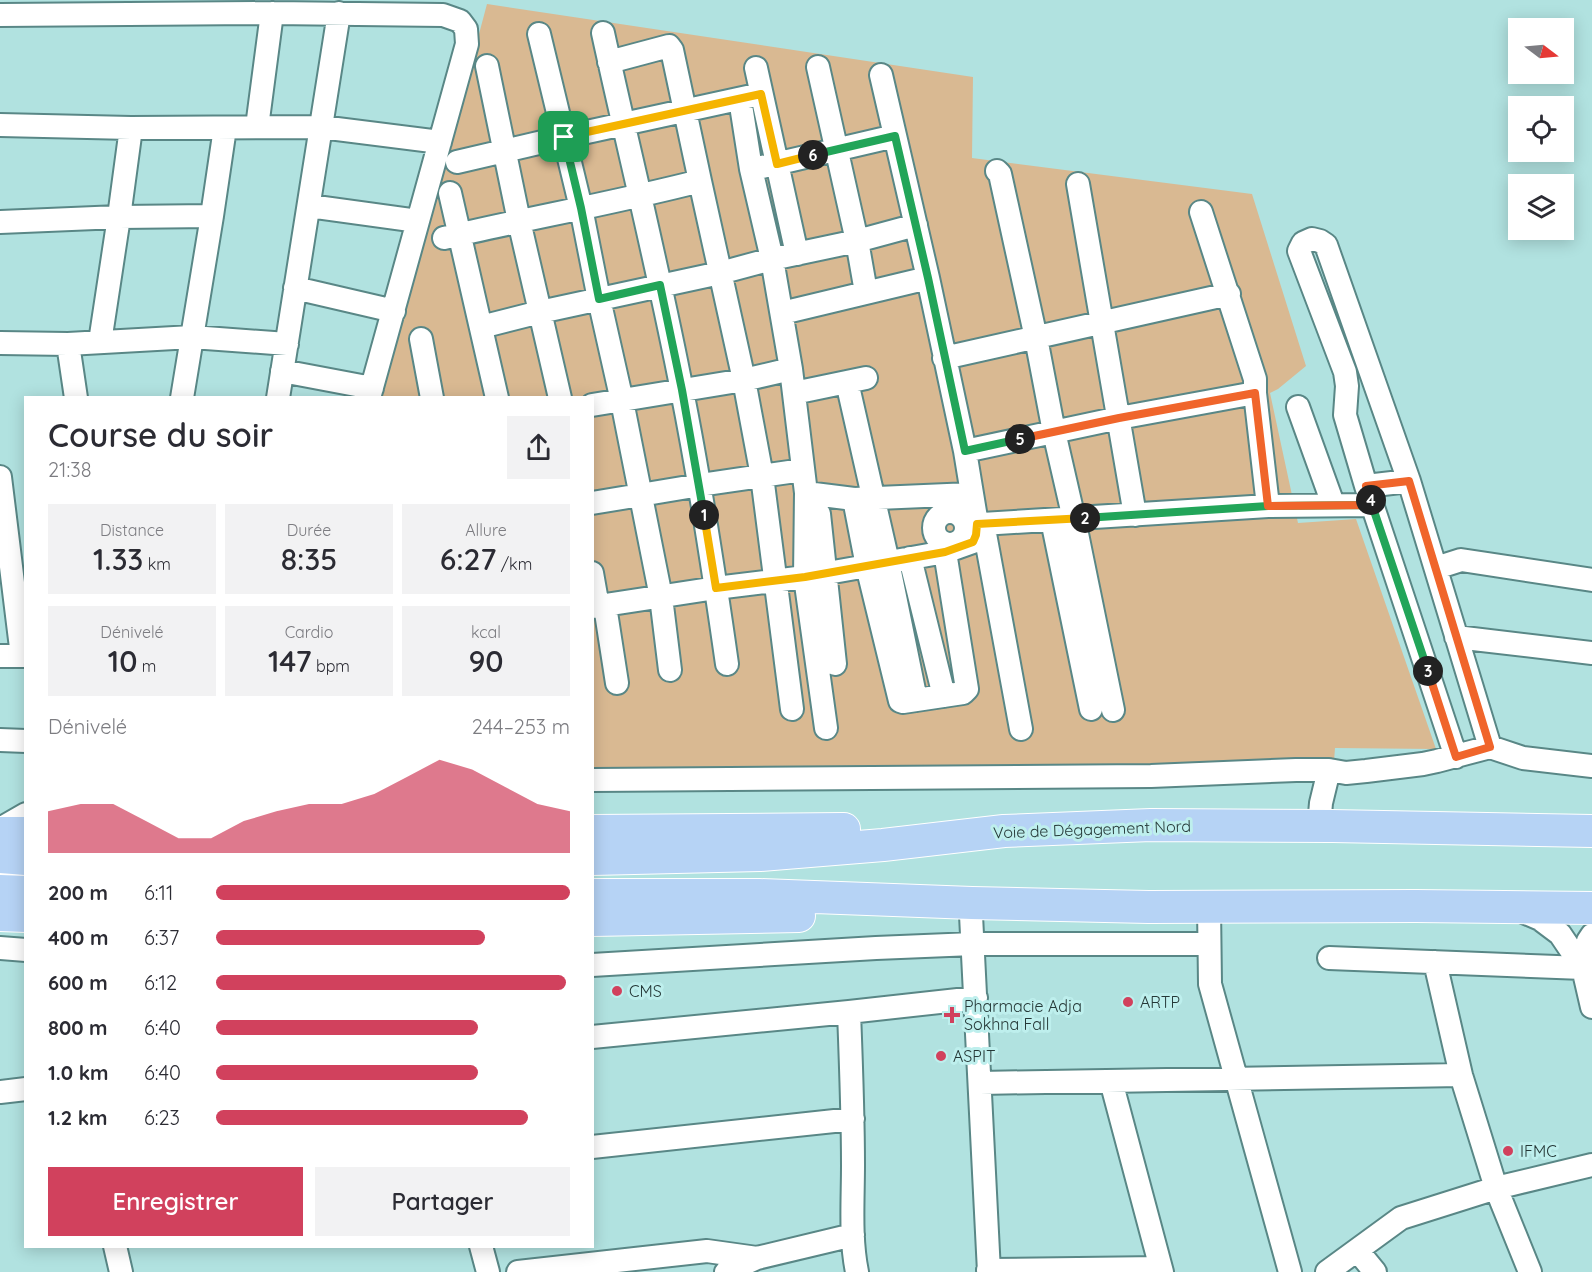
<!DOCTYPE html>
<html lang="fr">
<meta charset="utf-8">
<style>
body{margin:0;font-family:Quicksand,sans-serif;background:#f2f2f3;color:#2b2b33;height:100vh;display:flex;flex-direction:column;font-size:22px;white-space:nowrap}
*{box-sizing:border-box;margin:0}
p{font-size:20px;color:#7c7c81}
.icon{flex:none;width:33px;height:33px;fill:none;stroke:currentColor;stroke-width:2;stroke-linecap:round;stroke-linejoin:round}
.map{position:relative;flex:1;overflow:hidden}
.drawer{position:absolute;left:24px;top:396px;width:570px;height:852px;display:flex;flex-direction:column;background:#fff;border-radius:0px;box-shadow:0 3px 15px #0003}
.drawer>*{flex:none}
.needle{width:39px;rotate:106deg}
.buttons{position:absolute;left:1508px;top:18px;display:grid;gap:12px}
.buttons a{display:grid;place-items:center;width:66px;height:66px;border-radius:0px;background:#fff;box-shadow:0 3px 15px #0003;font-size:30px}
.pin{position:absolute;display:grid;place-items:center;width:51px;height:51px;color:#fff;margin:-26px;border-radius:12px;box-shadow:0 3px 9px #0006}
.km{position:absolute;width:30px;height:30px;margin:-15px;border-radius:50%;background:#222;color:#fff;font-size:16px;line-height:30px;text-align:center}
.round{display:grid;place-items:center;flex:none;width:63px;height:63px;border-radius:0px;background:#f2f2f3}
.summary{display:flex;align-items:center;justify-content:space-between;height:102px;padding:0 24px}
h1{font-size:33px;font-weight:600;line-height:45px}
.stats{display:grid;grid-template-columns:repeat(3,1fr);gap:9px;height:102px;padding:6px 24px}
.stats div{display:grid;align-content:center;border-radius:0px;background:#f2f2f3;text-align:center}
.stats b{font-size:30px;font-weight:600}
.stats small{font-size:16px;font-weight:400}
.stats p{font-size:16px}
.chart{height:168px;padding:12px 24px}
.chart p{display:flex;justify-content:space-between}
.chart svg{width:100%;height:108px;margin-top:6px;fill:#d1415d;opacity:.7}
.button{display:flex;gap:12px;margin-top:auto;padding:12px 24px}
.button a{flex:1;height:69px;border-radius:0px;background:#d1415d;color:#fff;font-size:24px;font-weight:600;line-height:69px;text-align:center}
.button a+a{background:#f2f2f3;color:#2b2b33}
ul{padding:0 24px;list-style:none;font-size:20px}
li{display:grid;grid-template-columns:96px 72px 1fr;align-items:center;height:45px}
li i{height:15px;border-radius:8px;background:#d1415d}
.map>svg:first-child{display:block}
</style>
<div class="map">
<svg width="1592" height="1272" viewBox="0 0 1592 1272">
<rect width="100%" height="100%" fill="#b1e2e0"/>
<path fill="#d9b992" d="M487 4 973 77 972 158 1252 194 1306 366 1278 389 1270 393 1298 523 1356 519 1436 749 1335 748 1334 761 1153 772 593 770 592 398H382Z"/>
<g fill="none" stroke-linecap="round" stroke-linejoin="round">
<g stroke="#598786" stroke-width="26">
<path id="minor" d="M0 15 272 13 443 15 460 21 466 29 467 44 369 398
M603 33C629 152 659 271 682 391 700 481 714 573 727 664
M539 34 581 208 599 299 622 401 661 597 670 670
M609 62 669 46 672 50 700 181 744 380 762 476 792 709
M487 66 519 221 560 398
M818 67 857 241 866 292
M756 68 797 254
M881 75 928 278 965 451 977 524 976 535 973 542 945 552
M740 99 751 169 772 259 791 369 806 493 805 577 826 728
M0 125 131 128 321 127 440 142
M257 127 272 13
M457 162 564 137 761 94
M762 167 895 136
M997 171 1000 174 1036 338 1054 432 1074 519 1113 710
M1078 184 1135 515
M450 193 497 398
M309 206 418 221
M1201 212 1255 379V393L1268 506
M0 222 119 217 212 216
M444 238C529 218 615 203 700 181
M295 288 394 311
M782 313 928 278
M481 327 540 312 720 273 772 259 857 241 916 225
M421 339 432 398
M100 342 119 217 131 128
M0 343 68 344 192 337 287 344
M68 344 76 398
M944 358 1229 294
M282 371 372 388
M847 382 888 562 916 700
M794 393 866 378
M182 398 212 216 225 128
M278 398 339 13
M592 405 744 380 791 369
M1298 407 1333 504
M965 451 1119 418 1255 393
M0 477 22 656
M1366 486 1409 481
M806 493 854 499 971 494
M592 503 700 485 803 470
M934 528a16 16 0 1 1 32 0a16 16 0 1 1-32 0Z
M819 514 835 664
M1052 520 1091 709
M983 523 1021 729
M966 525 1268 506 1372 505
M945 552 967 689 963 693 903 702 900 701 867 566Z
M910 558 944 696
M1436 568 1461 560 1592 580
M592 573 598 607
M605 606 617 683
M592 607 716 588 805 577 867 566 854 499
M1456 637 1592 653
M0 656H26
M0 740 26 741
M1456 757 1366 486 1345 415 1347 386 1345 372 1299 251 1303 243 1312 239 1320 241 1326 245 1409 481 1490 747
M1329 770 1346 773 1366 771 1423 764 1437 761 1490 747 1523 758 1592 766
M592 780 1151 776 1296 770H1329L1321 803 1319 826
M0 829 26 814
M1209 907 1210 984 1290 1272
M1519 910 1540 919 1560 934 1583 968 1592 1007
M971 915 989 1272
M0 948 26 950
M1329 958 1583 968 1592 972
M1435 962 1461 1075 1496 1188 1530 1272
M592 965 876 948 973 944H1209
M1583 968 1588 941 1592 935
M849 1012C851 1063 853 1114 853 1165 853 1201 850 1238 857 1272
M592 1037 849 1012 976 998
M1111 1081 1162 1272
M980 1083 1461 1075
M0 1092 26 1089
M592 1147 853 1119
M115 1246 121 1272
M481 1246 488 1272
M1357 1250 1375 1272
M988 1270 1160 1268
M518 1272 707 1251 757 1258
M726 1272 757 1258 853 1235
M1327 1272 1401 1218 1496 1188 1592 1165"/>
</g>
<g stroke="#fff" stroke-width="34">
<path id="highway" d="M592 831 844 829
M0 833H26
M0 857 26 859
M592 859 760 855 883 845 1004 831 1151 825 1332 826 1592 831
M0 891 26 892
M592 895H759L972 903 1149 907 1416 906 1592 908
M0 915 26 916
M592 920 799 916"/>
</g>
<use href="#minor" stroke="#fff" stroke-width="22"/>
<use href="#highway" stroke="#b6d3f5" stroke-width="32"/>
</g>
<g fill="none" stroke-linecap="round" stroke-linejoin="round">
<g stroke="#fff" stroke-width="12">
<path id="split-1" d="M564 137 581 208 599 299 660 285 682 390 704 515"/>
</g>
<g stroke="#fff" stroke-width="12">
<path id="split-2" d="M704 515 716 588 805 577 945 552 973 542 976 535 977 524 1085 518"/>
</g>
<g stroke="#fff" stroke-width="12">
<path id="split-3" d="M1085 518 1268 506 1372 505 1428 671"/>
</g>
<g stroke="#fff" stroke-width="12">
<path id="split-4" d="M1371 500 1366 486 1409 481 1490 747 1456 757 1428 671"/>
</g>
<g stroke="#fff" stroke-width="12">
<path id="split-5" d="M1020 439 1119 418 1255 393 1268 506 1372 505 1371 500"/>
</g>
<g stroke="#fff" stroke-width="12">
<path id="split-6" d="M813 155 895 136 928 278 965 451 1020 439"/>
</g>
<g stroke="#fff" stroke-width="12">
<path id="split-7" d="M564 137 761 94 777 164 813 155"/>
</g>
<use href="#split-1" stroke="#22a559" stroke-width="8"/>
<use href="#split-2" stroke="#f5b400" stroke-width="8"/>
<use href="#split-3" stroke="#22a559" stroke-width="8"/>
<use href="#split-4" stroke="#f0652b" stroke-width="8"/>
<use href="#split-5" stroke="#f0652b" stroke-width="8"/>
<use href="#split-6" stroke="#22a559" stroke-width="8"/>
<use href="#split-7" stroke="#f5b400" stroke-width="8"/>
</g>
<g fill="#d1415d" stroke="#beefed" stroke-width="2">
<circle cx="617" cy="991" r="6"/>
<circle cx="1128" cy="1002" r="6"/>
<path d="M949 1006h6v6h6v6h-6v6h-6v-6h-6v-6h6z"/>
<circle cx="941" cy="1056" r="6"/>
<circle cx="1508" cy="1151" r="6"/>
</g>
<g text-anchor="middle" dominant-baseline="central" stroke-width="6" stroke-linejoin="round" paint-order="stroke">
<g font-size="16" fill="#253837" stroke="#beefed">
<text transform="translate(1092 829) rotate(-2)">Voie de Dégagement Nord</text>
</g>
<g font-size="16" fill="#253837" stroke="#beefed" text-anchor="start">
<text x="629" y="991">CMS</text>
<text x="1140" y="1002">ARTP</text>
<text x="964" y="1006">Pharmacie Adja<tspan x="964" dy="18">Sokhna Fall</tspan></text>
<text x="953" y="1056">ASPIT</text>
<text x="1520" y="1151">IFMC</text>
</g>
</g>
</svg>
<div class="buttons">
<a><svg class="needle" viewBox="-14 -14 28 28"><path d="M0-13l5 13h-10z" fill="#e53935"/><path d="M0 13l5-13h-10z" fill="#7c7c81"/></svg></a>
<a><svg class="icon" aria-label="locate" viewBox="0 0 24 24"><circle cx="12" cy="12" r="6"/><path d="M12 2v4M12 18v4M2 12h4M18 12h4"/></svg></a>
<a><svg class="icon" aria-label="layers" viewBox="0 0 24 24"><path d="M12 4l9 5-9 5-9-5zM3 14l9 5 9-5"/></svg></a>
</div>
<div class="pin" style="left:564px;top:137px;background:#1e9e55"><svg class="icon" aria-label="arrive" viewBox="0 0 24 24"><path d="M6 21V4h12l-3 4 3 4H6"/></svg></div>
<b class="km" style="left:704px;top:515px">1</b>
<b class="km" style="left:1085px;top:518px">2</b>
<b class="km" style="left:1428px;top:671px">3</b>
<b class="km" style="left:1371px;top:500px">4</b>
<b class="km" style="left:1020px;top:439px">5</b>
<b class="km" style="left:813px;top:155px">6</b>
<section class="drawer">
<div class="summary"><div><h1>Course du soir</h1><p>21:38</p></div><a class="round"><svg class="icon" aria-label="share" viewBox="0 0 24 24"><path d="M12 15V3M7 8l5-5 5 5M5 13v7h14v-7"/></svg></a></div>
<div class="stats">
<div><p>Distance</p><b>1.33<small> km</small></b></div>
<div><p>Durée</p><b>8:35</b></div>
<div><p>Allure</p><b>6:27<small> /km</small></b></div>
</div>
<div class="stats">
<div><p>Dénivelé</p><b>10<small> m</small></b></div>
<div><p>Cardio</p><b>147<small> bpm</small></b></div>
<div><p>kcal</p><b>90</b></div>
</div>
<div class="chart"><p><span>Dénivelé</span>244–253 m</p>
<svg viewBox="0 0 160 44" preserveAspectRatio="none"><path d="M0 44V27L10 24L20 24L30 31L40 38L50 38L60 31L70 27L80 24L90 24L100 20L110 13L120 6L130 10L140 17L150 24L160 27V44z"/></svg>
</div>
<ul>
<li><b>200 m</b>6:11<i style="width:100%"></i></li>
<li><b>400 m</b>6:37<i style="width:76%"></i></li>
<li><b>600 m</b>6:12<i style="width:99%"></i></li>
<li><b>800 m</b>6:40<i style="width:74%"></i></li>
<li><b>1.0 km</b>6:40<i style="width:74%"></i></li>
<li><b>1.2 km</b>6:23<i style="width:88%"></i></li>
</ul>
<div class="button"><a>Enregistrer</a><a>Partager</a></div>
</section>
</div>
